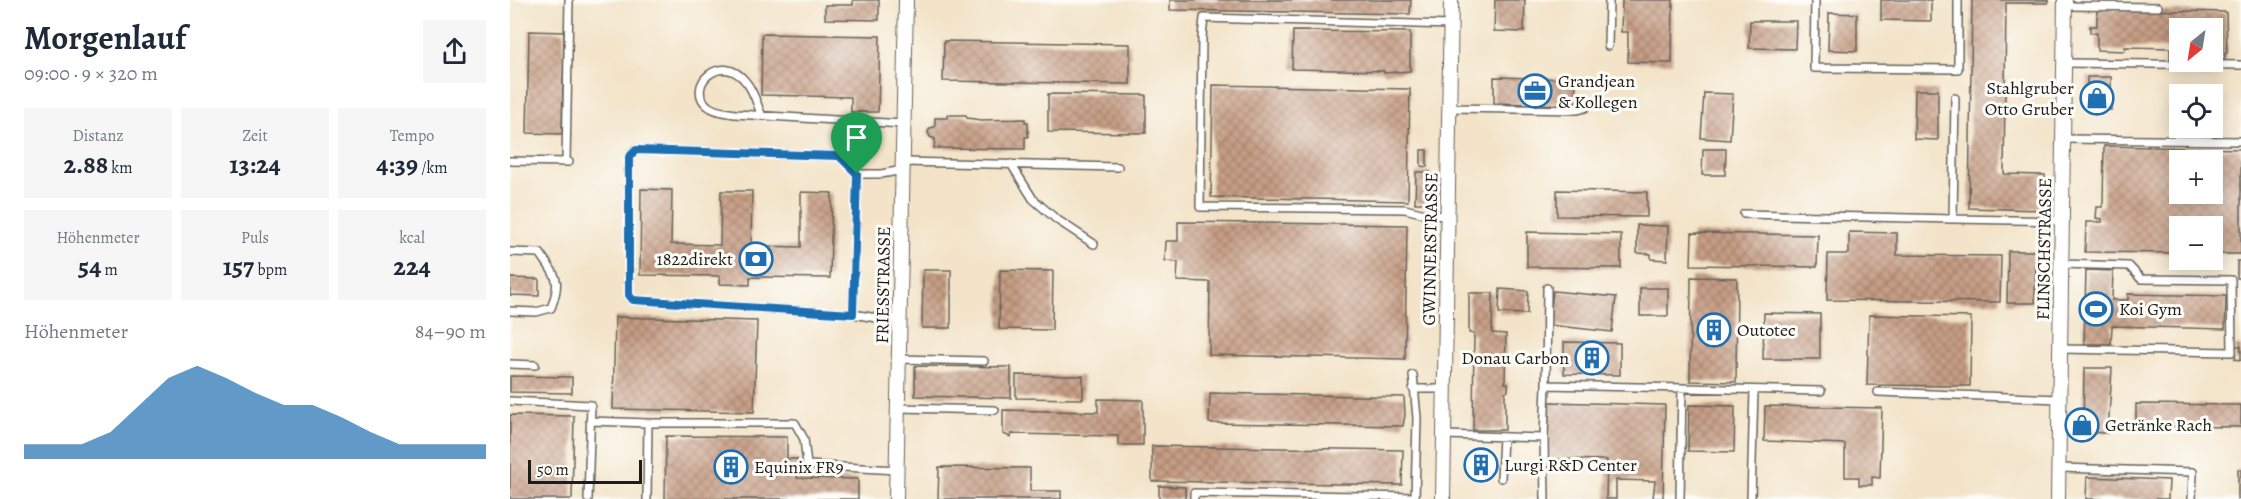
<!DOCTYPE html>
<html lang="de">
<meta charset="utf-8">
<style>
body{margin:0;font-family:Alegreya,serif;background:#f6f6f7;color:#1f2937;height:100vh;display:flex;flex-direction:column;font-size:22px;white-space:nowrap}
*{box-sizing:border-box;margin:0}
p{font-size:20px;color:#747a83}
.icon{flex:none;width:33px;height:33px;fill:none;stroke:currentColor;stroke-width:2;stroke-linecap:round;stroke-linejoin:round}
.map{position:relative;flex:1;overflow:hidden}
.panel{display:flex;flex-direction:column;background:#fff;width:510px}
.panel>*{flex:none}
.needle{width:39px;rotate:210deg}
.buttons{position:absolute;left:1659px;top:18px;display:grid;gap:12px}
.buttons a{display:grid;place-items:center;width:54px;height:54px;border-radius:0px;background:#fff;box-shadow:0 3px 15px #0003;font-size:30px}
.scale{position:absolute;left:18px;bottom:15px;width:114px;box-sizing:border-box;padding-left:6px;border:3px solid #1c1c1c;border-top:0;font-size:16px;line-height:21px;white-space:nowrap;color:#1c1c1c;-webkit-text-stroke:4px #fdfcf7;paint-order:stroke}
.pin{position:absolute;display:grid;place-items:center;width:51px;height:51px;color:#fff;margin:-62px -26px;border-radius:50% 50% 50% 0;rotate:-45deg;box-shadow:0 0 6px #0007}
.pin .icon{rotate:45deg}
.round{display:grid;place-items:center;flex:none;width:63px;height:63px;border-radius:0px;background:#f6f6f7}
.headline{display:flex;align-items:center;justify-content:space-between;height:102px;padding:0 24px}
h1{font-size:33px;font-weight:700;line-height:45px}
.figures{display:grid;grid-template-columns:repeat(3,1fr);gap:9px;height:102px;padding:6px 24px}
.figures div{display:grid;align-content:center;border-radius:0px;background:#f6f6f7;text-align:center}
.figures b{font-size:26px;font-weight:700}
.figures small{font-size:16px;font-weight:400}
.figures p{font-size:16px}
.chart{height:168px;padding:12px 24px}
.chart p{display:flex;justify-content:space-between}
.chart svg{width:100%;height:108px;margin-top:6px;fill:#1f6fb2;opacity:.7}
main{display:flex;flex:1;min-height:0}
.map>svg:first-child{display:block}
</style>
<main>
<section class="panel">
<div class="headline"><div><h1>Morgenlauf</h1><p>09:00 · 9 × 320 m</p></div><a class="round"><svg class="icon" aria-label="share" viewBox="0 0 24 24"><path d="M12 15V3M7 8l5-5 5 5M5 13v7h14v-7"/></svg></a></div>
<div class="figures">
<div><p>Distanz</p><b>2.88<small> km</small></b></div>
<div><p>Zeit</p><b>13:24</b></div>
<div><p>Tempo</p><b>4:39<small> /km</small></b></div>
</div>
<div class="figures">
<div><p>Höhenmeter</p><b>54<small> m</small></b></div>
<div><p>Puls</p><b>157<small> bpm</small></b></div>
<div><p>kcal</p><b>224</b></div>
</div>
<div class="chart"><p><span>Höhenmeter</span>84–90 m</p>
<svg viewBox="0 0 160 44" preserveAspectRatio="none"><path d="M0 44V38L10 38L20 38L30 33L40 22L50 11L60 6L70 11L80 17L90 22L100 22L110 27L120 33L130 38L140 38L150 38L160 38V44z"/></svg>
</div>
</section>
<div class="map">
<svg width="1731" height="499" viewBox="0 0 1731 499">
<defs>
<pattern id="building-cross-hatch" width="8" height="8" patternUnits="userSpaceOnUse" patternTransform="scale(1.5)"><rect width="8" height="8" fill="#c79e85"/><path d="M0 0l8 8M0 8l8-8" fill="none" stroke="#a1806c"/></pattern>
</defs>
<rect width="100%" height="100%" fill="#fdfcf7"/>
<filter id="ink" filterUnits="userSpaceOnUse"><feTurbulence type="fractalNoise" baseFrequency=".0167" numOctaves="2"/><feDisplacementMap in="SourceGraphic" scale="12" xChannelSelector="R" yChannelSelector="G"/><feConvolveMatrix kernelMatrix="1 2 1 2 8 2 1 2 1" color-interpolation-filters="sRGB"/></filter>
<filter id="wash" filterUnits="userSpaceOnUse"><feTurbulence type="fractalNoise" baseFrequency=".008" numOctaves="4" result="noise"/><feDisplacementMap in="SourceGraphic" scale="24" xChannelSelector="R" yChannelSelector="G"/><feGaussianBlur stdDeviation="1.35" result="paint"/><feColorMatrix in="noise" values="0 0 0 0 0 0 0 0 0 0 0 0 0 0 0 0 0 1.4 0 .05"/><feComposite in="paint" operator="in"/></filter>
<g filter="url(#wash)">
<rect width="100%" height="100%" fill="#f3e3c8"/>
<g id="blocks">
<path fill="url(#building-cross-hatch)" fill-rule="evenodd" d="M343 0H369V20L315 19V5H343Z
M660 0H901L900 14 660 10Z
M985 0H1015L1014 32 984 31Z
M1112 0H1163L1162 63 1118 62V32H1111Z
M1371 0H1421V21L1371 20Z
M1462 0H1538V3H1496L1494 174 1535 175V210L1459 208Z
M1587 9 1716 12 1717 53H1715V60H1702V28H1670V59H1660V48L1615 47V51L1587 50V33H1580V26H1587Z
M1319 13 1347 14V51L1318 50Z
M1240 21H1286L1285 49 1239 48Z
M19 31 54 32 52 134 17 133Z
M783 31 900 32V71L874 73V71L782 69Z
M252 34 370 36 368 112H341V97L251 95Z
M434 41 620 44V84L433 81Z
M984 77 1066 79 1065 105 984 103Z
M1577 77H1601V110H1577Z
M703 85 900 89 898 201 701 197Z
M1405 90H1428V140L1404 139Z
M1194 93 1223 94 1220 140 1191 138Z
M538 94 636 95V133L538 132Z
M438 115H456L457 118 471 120 515 119V122H518V137H515V149L424 148 425 139 420 137 418 132 420 128 425 127V118H438Z
M1594 146 1731 149V254H1702V226H1670V253L1575 252 1576 222H1592V219L1586 218 1587 207H1592L1593 204ZM1670 160H1702V194H1670Z
M1193 149H1216L1215 175H1192Z
M911 150H917V167L911 166Z
M906 172H920V203H905Z
M131 189 162 190 161 244 210 245 211 191H242L241 246 291 247V192L322 193 320 278 240 277V285L210 284V276L130 275Z
M1047 190 1137 192V217L1047 216Z
M668 222 897 225 895 359 699 355 700 282 667 281 668 262 655 261 656 241H668Z
M1127 225 1158 226 1157 260 1141 259V254L1127 253Z
M1017 232 1111 234V268L1017 267Z
M1339 232 1387 233V255L1491 256 1490 302 1317 300 1318 254H1339Z
M1182 233 1308 235 1307 267 1181 265Z
M1498 251H1526L1525 303H1497Z
M1727 261H1731V278H1727Z
M413 270H441V328H412Z
M490 270 543 271 542 330 489 329Z
M1576 270 1603 271 1602 300H1618V294L1716 296 1715 329 1602 326 1601 344H1574Z
M1181 277 1227 278 1226 382 1180 381Z
M0 278 29 279V296L0 295Z
M1130 288H1158V316H1130Z
M990 289 1018 291 1017 314 989 313Z
M1043 291 1106 297 1102 332 1039 325Z
M959 293H983L982 333 996 334 995 383H998V391L995 392V430H963L964 334 959 333Z
M1254 313 1310 314V359H1253Z
M1359 315 1461 317 1460 386 1357 385Z
M105 317 247 321 244 412 103 409Z
M1054 342 1110 343V375L1054 374Z
M1726 346H1731V360L1725 359Z
M405 366 501 367V398L405 396Z
M1574 368H1602L1598 433 1573 432Z
M506 375 573 376V399L506 398Z
M0 376 62 377V393L0 392Z
M700 393 894 397 895 415 893 426 699 423Z
M588 399 633 400V445H608V436L501 434V437L493 434V410L588 412Z
M1039 402 1155 405 1153 498H1143L1145 481 1106 480V499H1096L1097 460 1037 459Z
M1626 404 1731 405V427L1626 426Z
M1179 405 1225 406 1224 452 1178 451Z
M1255 406 1372 408 1370 478 1362 477V485H1349V477H1335V444L1254 441Z
M0 415 64 416 62 499H0Z
M156 436 277 437V459H287V478L348 479V499H155Z
M642 446 893 450 892 485 642 481Z
M963 453H979L978 477H963Z
M429 467 520 468V491H551V499H428Z
M1728 469 1731 470V499H1728Z
M1577 477 1659 480 1658 499H1576Z
M649 486 675 487V499H649Z"/>
</g>
</g>
<g filter="url(#ink)">
<use href="#blocks" fill-opacity="0" stroke="#676258" stroke-width="1.5"/>
<g fill="none" stroke-linecap="round" stroke-linejoin="round">
<g stroke="#676258" stroke-width="10">
<path id="lane" d="M1305 0 1304 68 1448 69V0
M1555 6 1648 7
M1098 46 1099 0
M1554 63 1731 65
M1445 98 1443 219 1552 221
M940 108 1068 110 1075 108
M252 116C247 105 244 91 236 82 211 50 174 87 198 106 205 112 216 112 225 114L394 124
M1554 139 1731 141
M0 161 59 162
M56 162 59 0
M393 162 608 167
M501 164 523 199 546 219 584 244
M1234 214 1443 219
M938 216 919 215 895 209 690 207 692 37 694 18 941 25
M0 252 30 253C46 277 52 279 41 308L26 312 0 311
M343 314 123 300 119 295V157L126 150 329 156 347 174
M390 322 343 314 347 174H371L393 170
M1550 349 1722 352 1721 280 1631 279 1619 266 1551 264
M389 359 474 361
M0 364 25 365
M903 375 907 418 905 499
M1036 385 1037 288
M903 389H935
M1368 392 1550 399
M0 401 81 405 78 499
M388 408 485 410
M80 421 138 423 137 499
M138 423H285L294 439 297 465 387 470
M935 435 1034 438 1036 385 1311 391
M1034 438 1035 499
M1549 468 1683 472 1682 499
M991 478 993 437
M684 499V493L905 497
M1170 499 1172 388
M1241 499 1244 390"/>
</g>
<g stroke="#676258" stroke-width="16">
<path id="street" d="M386 499 396 0
M933 499 941 0
M1548 499 1555 0"/>
</g>
<use href="#lane" stroke="#fff" stroke-width="7"/>
<use href="#street" stroke="#fff" stroke-width="14"/>
</g>
</g>
<g fill="none" stroke-linecap="round" stroke-linejoin="round" filter="url(#ink)">
<g stroke="#fff" stroke-width="12">
<path id="route" d="M126 150 329 156 347 174 343 314 123 300 119 295V157Z"/>
</g>
<use href="#route" stroke="#1f6fb2" stroke-width="8"/>
</g>
<defs>
<g id="office-ring" transform="scale(1.725)"><circle r="9.5" fill="#fdfcf7" stroke="#1f6fb2" stroke-width="1.5"/><path d="M-6-3h4V-5.5h4V-3h4V5H-6ZM-1-4.5V-3h2v-1.5ZM-6 0V1H6V0Z" fill="#1f6fb2"/></g>
<g id="shop-ring" transform="scale(1.725)"><circle r="9.5" fill="#fdfcf7" stroke="#1f6fb2" stroke-width="1.5"/><path d="M-5-2.5h2.3a2.7 3.5 0 0 1 5.4 0H5L5.5 6h-11ZM-1.5-2.5h3a1.5 2.3 0 0 0-3 0Z" fill="#1f6fb2"/></g>
<g id="bank-ring" transform="scale(1.725)"><circle r="9.5" fill="#fdfcf7" stroke="#1f6fb2" stroke-width="1.5"/><path d="M-6-4H6V4H-6ZM0-2.3a2.3 2.3 0 1 0 0 4.6a2.3 2.3 0 1 0 0-4.6Z" fill="#1f6fb2"/></g>
<g id="stadium-ring" transform="scale(1.725)"><circle r="9.5" fill="#fdfcf7" stroke="#1f6fb2" stroke-width="1.5"/><path d="M0-5a6.5 5 0 1 0 0 10a6.5 5 0 1 0 0-10ZM-3.5-1.8h7v3.6h-7Z" fill="#1f6fb2"/></g>
<g id="building-ring" transform="scale(1.725)"><circle r="9.5" fill="#fdfcf7" stroke="#1f6fb2" stroke-width="1.5"/><path d="M-4-6H4V6H1V3H-1V6H-4ZM-2.5-4.3h1.7v1.8h-1.7ZM.8-4.3h1.7v1.8H.8ZM-2.5-1h1.7V.8h-1.7ZM.8-1h1.7V.8H.8Z" fill="#1f6fb2"/></g>
</defs>
<g fill-rule="evenodd">
<use href="#office-ring" x="1025" y="91"/>
<use href="#shop-ring" x="1587" y="98"/>
<use href="#bank-ring" x="246" y="259"/>
<use href="#stadium-ring" x="1586" y="309"/>
<use href="#building-ring" x="1204" y="330"/>
<use href="#building-ring" x="1082" y="358"/>
<use href="#shop-ring" x="1572" y="425"/>
<use href="#building-ring" x="971" y="465"/>
<use href="#building-ring" x="221" y="467"/>
</g>
<g text-anchor="middle" dominant-baseline="central" stroke-width="6" stroke-linejoin="round" paint-order="stroke">
<g font-size="18" fill="#1c1c1c" stroke="#fdfcf7" text-anchor="start">
<text x="1048" y="81">Grandjean<tspan x="1048" dy="21">&amp; Kollegen</tspan></text>
<text x="1564" y="88" text-anchor="end">Stahlgruber<tspan x="1564" dy="21">Otto Gruber</tspan></text>
<text x="223" y="259" text-anchor="end">1822direkt</text>
<text x="1609" y="309">Koi Gym</text>
<text x="1227" y="330">Outotec</text>
<text x="1059" y="358" text-anchor="end">Donau Carbon</text>
<text x="1595" y="425">Getränke Rach</text>
<text x="994" y="465">Lurgi R&amp;D Center</text>
<text x="244" y="467">Equinix FR9</text>
</g>
<g font-size="18" fill="#1c1c1c" stroke="#fdfcf7">
<text transform="translate(920 249) rotate(-89)">GWINNERSTRASSE</text>
<text transform="translate(1534 249) rotate(-89)">FLINSCHSTRASSE</text>
<text transform="translate(373 285) rotate(-89)">FRIESSTRASSE</text>
</g>
</g>
</svg>
<div class="buttons">
<a><svg class="needle" viewBox="-14 -14 28 28"><path d="M0-13l5 13h-10z" fill="#e53935"/><path d="M0 13l5-13h-10z" fill="#747a83"/></svg></a>
<a><svg class="icon" aria-label="locate" viewBox="0 0 24 24"><circle cx="12" cy="12" r="6"/><path d="M12 2v4M12 18v4M2 12h4M18 12h4"/></svg></a>
<a>+</a>
<a>−</a>
</div>
<div class="scale">50 m</div>
<div class="pin" style="left:347px;top:174px;background:#1e9e55"><svg class="icon" aria-label="arrive" viewBox="0 0 24 24"><path d="M6 21V4h12l-3 4 3 4H6"/></svg></div>
</div>
</main>
